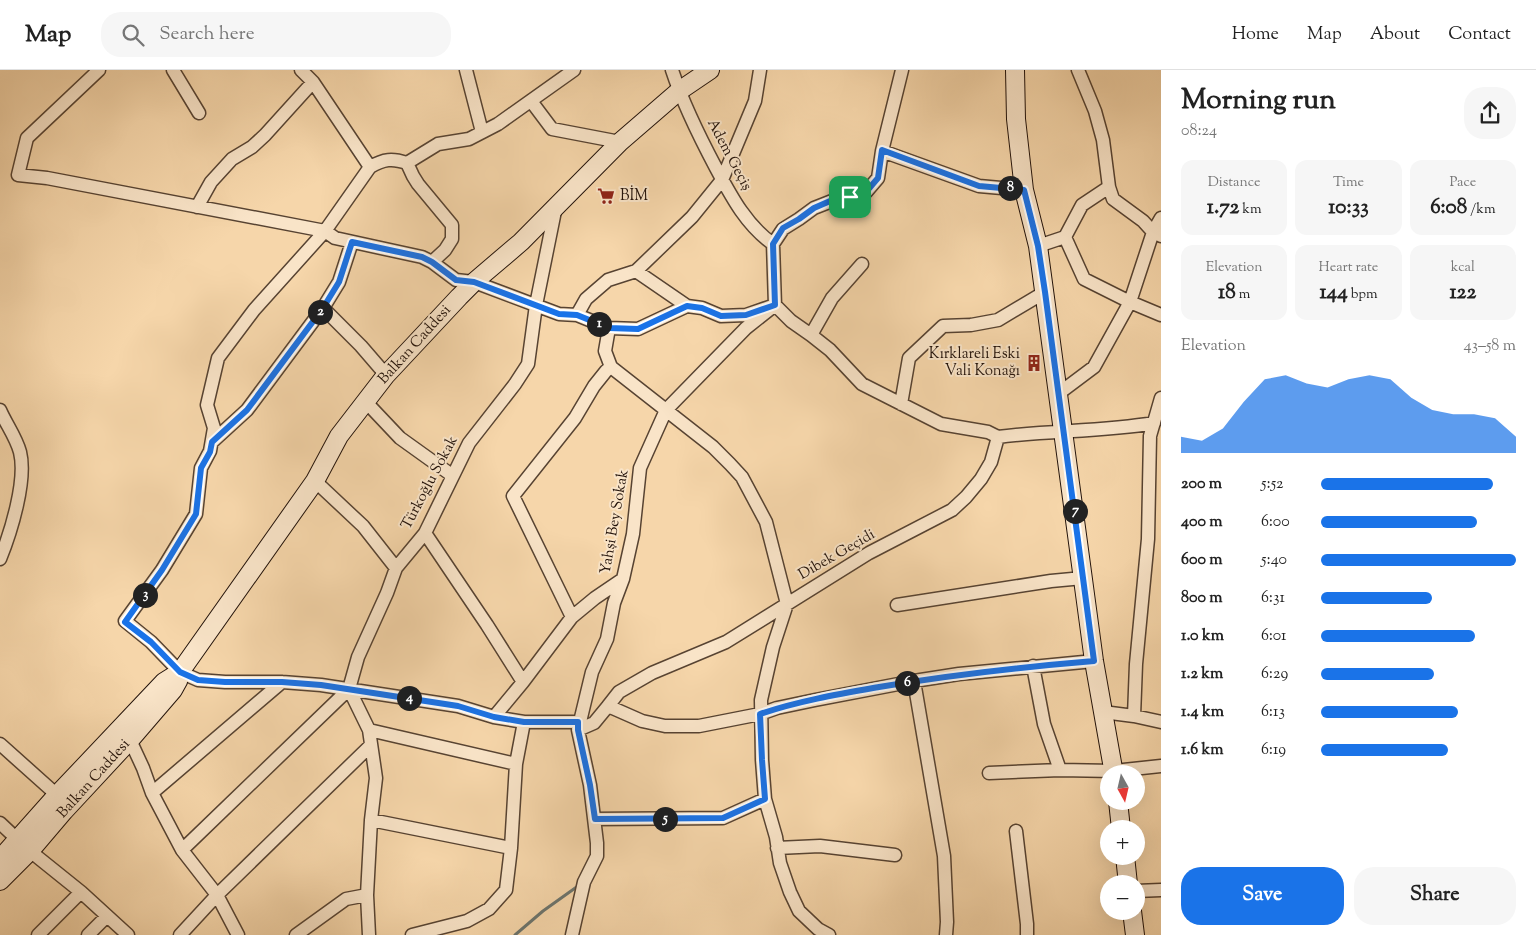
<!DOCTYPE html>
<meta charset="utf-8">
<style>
body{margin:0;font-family:"Sorts Mill Goudy",serif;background:#f6f6f6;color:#222;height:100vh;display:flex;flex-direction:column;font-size:19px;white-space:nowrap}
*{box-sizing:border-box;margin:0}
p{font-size:16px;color:#767676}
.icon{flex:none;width:28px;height:28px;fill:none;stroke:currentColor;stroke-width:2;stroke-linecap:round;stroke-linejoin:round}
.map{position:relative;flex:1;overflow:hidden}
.panel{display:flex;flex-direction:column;background:#fff;width:375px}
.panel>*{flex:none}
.needle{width:32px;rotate:172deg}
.fabs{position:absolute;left:1100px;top:695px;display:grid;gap:10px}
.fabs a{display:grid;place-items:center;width:45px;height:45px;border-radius:50%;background:#fff;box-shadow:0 5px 20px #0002;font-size:25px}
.pin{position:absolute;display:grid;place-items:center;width:42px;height:42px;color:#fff;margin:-21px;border-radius:10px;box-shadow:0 2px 8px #0006}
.km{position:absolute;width:25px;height:25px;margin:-12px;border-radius:50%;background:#222;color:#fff;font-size:14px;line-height:25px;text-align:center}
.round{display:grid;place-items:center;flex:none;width:52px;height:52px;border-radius:20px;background:#f6f6f6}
.overview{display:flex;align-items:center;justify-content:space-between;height:85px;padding:0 20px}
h1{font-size:28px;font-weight:800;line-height:38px}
.figures{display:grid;grid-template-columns:repeat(3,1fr);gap:8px;height:85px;padding:5px 20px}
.figures div{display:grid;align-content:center;border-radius:12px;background:#f6f6f6;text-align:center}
.figures b{font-size:21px;font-weight:800}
.figures small{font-size:14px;font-weight:400}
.figures p{font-size:14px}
.chart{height:140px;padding:10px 20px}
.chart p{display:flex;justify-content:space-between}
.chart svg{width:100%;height:90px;margin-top:5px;fill:#1a73e8;opacity:.7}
.cta{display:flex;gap:10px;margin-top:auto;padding:10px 20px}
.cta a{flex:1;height:58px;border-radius:20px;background:#1a73e8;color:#fff;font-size:20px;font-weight:800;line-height:58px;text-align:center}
.cta a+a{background:#f6f6f6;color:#222}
ul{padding:0 20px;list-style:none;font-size:16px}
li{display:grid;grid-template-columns:80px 60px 1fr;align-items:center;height:38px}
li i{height:12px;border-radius:6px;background:#1a73e8}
header{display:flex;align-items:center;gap:30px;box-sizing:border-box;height:70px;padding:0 25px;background:#fff;border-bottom:1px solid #e0e0e0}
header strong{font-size:24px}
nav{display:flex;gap:28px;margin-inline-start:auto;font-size:18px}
.search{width:350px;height:45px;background:#f6f6f6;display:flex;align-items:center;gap:12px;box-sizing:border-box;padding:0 18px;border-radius:20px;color:#767676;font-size:19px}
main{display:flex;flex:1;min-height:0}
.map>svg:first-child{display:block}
</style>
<header>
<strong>Map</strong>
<div class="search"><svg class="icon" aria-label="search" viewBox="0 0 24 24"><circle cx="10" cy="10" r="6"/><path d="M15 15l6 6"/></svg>Search here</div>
<nav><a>Home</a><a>Map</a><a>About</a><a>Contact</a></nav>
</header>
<main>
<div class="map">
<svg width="1161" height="865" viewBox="0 0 1161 865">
<rect width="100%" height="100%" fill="#f6d6aa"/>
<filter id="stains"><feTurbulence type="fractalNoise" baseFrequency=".004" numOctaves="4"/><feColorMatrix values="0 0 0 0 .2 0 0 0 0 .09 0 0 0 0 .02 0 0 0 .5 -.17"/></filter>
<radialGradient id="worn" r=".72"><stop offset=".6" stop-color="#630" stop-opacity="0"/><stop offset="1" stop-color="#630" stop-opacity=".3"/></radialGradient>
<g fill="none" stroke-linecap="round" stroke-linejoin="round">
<path stroke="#6c756e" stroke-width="3" d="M515 865 543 841 578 816"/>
<g stroke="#574332" stroke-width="15">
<path id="street" d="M99 0 27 68 18 105 47 108 325 161 335 168 422 187 432 192 456 210 474 212 559 244 577 245 609 258 638 259 687 236 702 238 721 246 746 245 775 235 791 251 811 265 830 280 862 314 941 354 988 362 998 367
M173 0 199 43
M301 0 313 12 370 97C384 89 392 88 407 93L413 106 418 114 452 155V169L445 180 432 192
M466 0 482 62
M672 0C683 34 699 66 716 98 731 126 746 155 773 174
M1078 0 1095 41 1103 70 1109 117 1113 129 1143 151 1153 162 1161 166
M531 31 552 59 620 72
M882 81 979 116 1024 120
M407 93 438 74 469 69 498 54 574 0
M370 97 325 161 254 240 218 288 207 335 214 358 210 381 201 398 196 444 162 500 125 551 151 572 180 602 198 610 225 612H282L321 615 458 636 494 647 524 652H578V660L594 653 608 636 642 651 665 656H699L760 644 777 638 815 630 914 611 959 604 1094 591
M197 137 211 112 232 89 252 77 265 65 313 12
M1065 167 1084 209 1130 232 1161 245
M1038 176 1065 167 1082 135 1109 117
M636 201 687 236
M323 238 361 276 386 305
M577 245 586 229 608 210 636 201 692 147 722 110 755 31 760 0
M811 265 832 228 862 194
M611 297 713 377 730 394 742 407 766 452 787 534 773 577 761 630 762 690 765 729 776 767 780 793 790 822 799 841 818 859 829 865
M1058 324 1094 297 1130 232 1153 162 1161 148
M365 331 400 368 453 406
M901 334 909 288 943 256 971 255 998 250 1045 222
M0 340C6 354 16 367 20 382 27 410 11 462 0 489
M212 372 247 340 323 238 339 212 352 172
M315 411 363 456 396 498
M425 463 487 555 523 612
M897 535 1051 511 1083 508
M572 547 513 426 575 348 594 316 606 301 611 297 605 281 609 258
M1033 596 1044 654 1060 700
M914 611 944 786 947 852 946 865
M608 636 619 622 652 603 726 572 869 483 952 440 966 427 981 409 991 392 998 367C1050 360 1102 362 1154 353
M1103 642 1134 646 1161 652
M1134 646 1136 594 1148 469 1150 366 1161 328
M494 647 523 612 572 547 595 528 623 509
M369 660 516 694
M130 670 143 698 152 723 182 780 217 825 238 865
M0 674 57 725
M989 703 1060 700 1114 701 1161 696
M152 723 282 612
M595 749 723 748 765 729
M371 750 511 778
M0 753 18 770
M1016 761 1027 854V865
M777 778 820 776 895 785
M182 780 349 619
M30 781 81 822 128 865
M1136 821 1161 820
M38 865 81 822
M88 865 107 846
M180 865 217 825 371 675
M296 865 346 829 367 825
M369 865 367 825 371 750 376 708 369 660 349 619 358 587 387 523 396 498 425 463 469 373 515 314 528 294 536 235 556 136
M412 865 467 851 489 839 506 820 511 778 516 694 524 652
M572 865 584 812 597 786V773L590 715 578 660 592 602 607 569 614 533 623 509 633 464 640 398 666 340 746 258 775 235 773 174 783 159 799 149 814 138 837 129 866 122 878 108 882 81 902 0"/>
</g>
<g stroke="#22120a" stroke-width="20">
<path id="secondary" d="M1015 0 1016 49 1024 120 1038 176 1094 591 1114 704
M1118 731 1121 759
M1125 786 1128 814
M0 789 57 725 164 612 180 602 315 411 339 366 386 305 459 227 474 212 521 172 620 72 679 21 710 0
M0 811 30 781 64 741 130 670 173 620 178 611 180 602
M1132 841 1135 865"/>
</g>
<use href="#street" stroke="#f9e4c8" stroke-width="12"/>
<use href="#secondary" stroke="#f9e4c8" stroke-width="18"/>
</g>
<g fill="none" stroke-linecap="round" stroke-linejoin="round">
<g stroke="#fff" stroke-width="10">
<path id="route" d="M882 80 979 116 1024 120 1038 176 1045 222 1094 591C1022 597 950 605 879 617 839 624 798 631 760 644L762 690 765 729 723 748 595 749 590 715 578 660V652H524L494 647 458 636 321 615 282 612H225L198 610 180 602 151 572 125 552 162 500 196 444 201 398 210 382 212 372 247 340 323 238 339 212 352 172 422 187 432 192 456 210 474 212 559 244 577 245 609 258 638 259 687 236 702 238 721 246 746 245 775 235 773 174 783 158 799 149 814 138 837 128 866 122 878 108Z"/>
</g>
<use href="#route" stroke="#1a73e8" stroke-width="6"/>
</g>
<defs>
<g id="supermarket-bare" transform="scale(1.35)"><path d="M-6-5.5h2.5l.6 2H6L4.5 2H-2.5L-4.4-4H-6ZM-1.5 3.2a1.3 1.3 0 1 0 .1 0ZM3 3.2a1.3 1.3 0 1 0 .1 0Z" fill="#8f2418" stroke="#f9e4c8" stroke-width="2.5" paint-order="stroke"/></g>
<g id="building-bare" transform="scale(1.35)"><path d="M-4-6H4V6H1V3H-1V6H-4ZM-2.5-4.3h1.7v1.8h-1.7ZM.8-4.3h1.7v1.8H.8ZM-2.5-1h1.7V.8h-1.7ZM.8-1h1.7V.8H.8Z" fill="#8f2418" stroke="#f9e4c8" stroke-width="2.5" paint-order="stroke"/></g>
</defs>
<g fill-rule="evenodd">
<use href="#supermarket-bare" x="606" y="126"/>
<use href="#building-bare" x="1034" y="293"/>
</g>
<g text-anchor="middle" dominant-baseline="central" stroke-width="4" stroke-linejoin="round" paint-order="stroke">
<g font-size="15" fill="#22120a" stroke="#f9e4c8">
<text transform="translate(729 85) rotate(62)">Adem Geçiş</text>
<text transform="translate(415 275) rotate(-48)">Balkan Caddesi</text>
<text transform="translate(430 413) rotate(-62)">Türkoğlu Sokak</text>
<text transform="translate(615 452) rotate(-80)">Yahşi Bey Sokak</text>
<text transform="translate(837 485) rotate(-30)">Dibek Geçidi</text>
<text transform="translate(94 709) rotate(-48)">Balkan Caddesi</text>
</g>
<g font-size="15" fill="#22120a" stroke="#f9e4c8" text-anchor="start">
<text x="620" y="126">BİM</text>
<text x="1020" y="284" text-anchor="end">Kırklareli Eski<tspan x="1020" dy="17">Vali Konağı</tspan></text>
</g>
</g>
<rect width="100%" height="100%" filter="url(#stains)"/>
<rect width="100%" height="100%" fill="url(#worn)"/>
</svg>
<div class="fabs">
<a><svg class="needle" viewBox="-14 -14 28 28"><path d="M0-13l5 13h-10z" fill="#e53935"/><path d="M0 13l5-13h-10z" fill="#767676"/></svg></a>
<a>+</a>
<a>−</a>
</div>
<div class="pin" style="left:850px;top:127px;background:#1e9e55"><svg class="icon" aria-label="arrive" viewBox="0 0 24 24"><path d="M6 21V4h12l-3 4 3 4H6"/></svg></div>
<b class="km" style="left:599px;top:254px">1</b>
<b class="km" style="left:320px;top:242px">2</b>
<b class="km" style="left:145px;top:525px">3</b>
<b class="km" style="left:409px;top:628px">4</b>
<b class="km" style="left:665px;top:749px">5</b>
<b class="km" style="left:907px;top:613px">6</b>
<b class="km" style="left:1075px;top:441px">7</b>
<b class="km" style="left:1010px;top:118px">8</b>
</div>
<section class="panel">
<div class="overview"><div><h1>Morning run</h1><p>08:24</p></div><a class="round"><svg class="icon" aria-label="share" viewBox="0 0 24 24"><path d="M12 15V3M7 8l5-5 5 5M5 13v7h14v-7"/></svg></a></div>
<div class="figures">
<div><p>Distance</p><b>1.72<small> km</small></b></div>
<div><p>Time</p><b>10:33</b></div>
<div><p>Pace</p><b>6:08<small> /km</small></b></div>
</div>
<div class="figures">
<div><p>Elevation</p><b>18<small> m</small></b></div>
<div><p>Heart rate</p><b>144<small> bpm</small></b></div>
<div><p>kcal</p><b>122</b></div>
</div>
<div class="chart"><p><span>Elevation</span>43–58 m</p>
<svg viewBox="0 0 160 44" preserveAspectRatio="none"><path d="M0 44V36L10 38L20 32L30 19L40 8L50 6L60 10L70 12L80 8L90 6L100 8L110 17L120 23L130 25L140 25L150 27L160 36V44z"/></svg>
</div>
<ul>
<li><b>200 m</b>5:52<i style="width:88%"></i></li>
<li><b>400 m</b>6:00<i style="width:80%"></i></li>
<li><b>600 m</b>5:40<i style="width:100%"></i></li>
<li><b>800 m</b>6:31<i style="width:57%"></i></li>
<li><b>1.0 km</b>6:01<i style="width:79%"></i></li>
<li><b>1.2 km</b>6:29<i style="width:58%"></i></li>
<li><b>1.4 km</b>6:13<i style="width:70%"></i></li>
<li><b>1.6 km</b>6:19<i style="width:65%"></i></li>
</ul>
<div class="cta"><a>Save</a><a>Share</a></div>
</section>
</main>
